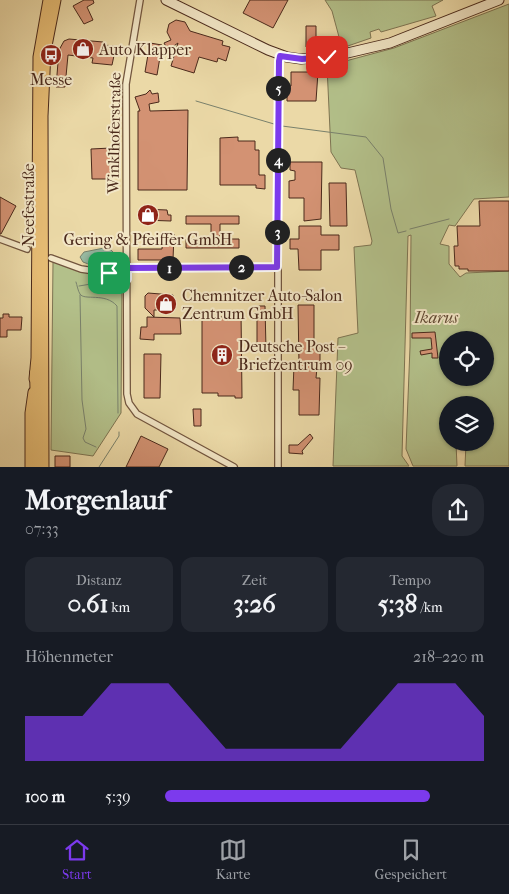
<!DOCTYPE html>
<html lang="de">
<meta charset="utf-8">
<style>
body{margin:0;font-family:"IM FELL French Canon",serif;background:#242831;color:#f1f3f6;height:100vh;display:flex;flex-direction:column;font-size:19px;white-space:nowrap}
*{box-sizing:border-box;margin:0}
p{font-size:16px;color:#9ea1a6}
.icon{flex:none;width:28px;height:28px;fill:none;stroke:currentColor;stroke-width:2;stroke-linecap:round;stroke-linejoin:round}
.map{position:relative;height:467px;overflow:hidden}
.panel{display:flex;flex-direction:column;background:#171b24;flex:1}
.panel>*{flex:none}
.fabs{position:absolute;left:439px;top:331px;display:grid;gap:10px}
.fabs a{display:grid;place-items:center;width:55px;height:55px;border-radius:50%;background:#171b24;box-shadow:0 1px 4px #0004;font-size:25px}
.pin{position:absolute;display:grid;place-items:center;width:42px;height:42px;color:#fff;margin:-21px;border-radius:10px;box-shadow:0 2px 8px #0006}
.km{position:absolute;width:25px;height:25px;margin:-12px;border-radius:50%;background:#222;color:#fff;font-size:14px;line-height:25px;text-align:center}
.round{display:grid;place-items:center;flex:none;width:52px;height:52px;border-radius:20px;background:#242831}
.summary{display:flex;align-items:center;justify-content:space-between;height:85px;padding:0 25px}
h1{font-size:28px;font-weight:800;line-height:38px}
.stats{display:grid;grid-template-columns:repeat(3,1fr);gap:8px;height:85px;padding:5px 25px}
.stats div{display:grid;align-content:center;border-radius:12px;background:#242831;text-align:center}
.stats b{font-size:25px;font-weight:800}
.stats small{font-size:14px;font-weight:400}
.stats p{font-size:14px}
.chart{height:140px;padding:10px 25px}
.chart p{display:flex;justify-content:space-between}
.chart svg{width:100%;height:90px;margin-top:5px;fill:#7c3aed;opacity:.7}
ul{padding:0 25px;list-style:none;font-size:16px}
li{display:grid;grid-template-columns:80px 60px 1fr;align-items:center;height:38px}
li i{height:12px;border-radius:6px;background:#7c3aed}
.tabs{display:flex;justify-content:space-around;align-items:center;height:70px;border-top:1px solid #363941;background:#171b24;font-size:14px;color:#9ea1a6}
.tabs a{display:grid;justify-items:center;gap:2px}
.tabs .on{color:#7c3aed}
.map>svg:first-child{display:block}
</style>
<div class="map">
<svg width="509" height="467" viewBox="0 0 509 467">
<rect width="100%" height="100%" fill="#ebd9a7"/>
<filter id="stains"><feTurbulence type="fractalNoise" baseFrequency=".004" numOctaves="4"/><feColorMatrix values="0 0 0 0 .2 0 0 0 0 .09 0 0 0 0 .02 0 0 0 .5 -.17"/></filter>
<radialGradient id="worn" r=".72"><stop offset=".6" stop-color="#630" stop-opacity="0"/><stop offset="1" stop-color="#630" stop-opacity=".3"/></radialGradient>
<path fill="#b3c08a" stroke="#7e7452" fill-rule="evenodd" d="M325 0H443L432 6 436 16 381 32 379 29 370 32 371 38 342 48 332 11Z
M509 4V197L474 199 455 226 449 225 440 244 449 246V264L460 277 466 273 509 271V466H465L466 443 485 442V405H448V442L456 443 457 466H413L406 449 410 347 411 235 408 236 402 456 409 466H333L338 338 358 333 354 247 371 245 372 241 355 170 341 168 331 152 327 66 394 48ZM448 340H485V378H448Z
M53 262 122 281 121 413 93 456 51 450Z"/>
<path fill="#99bba2" stroke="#79816c" d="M104 248C114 249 115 254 116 263 103 267 95 267 83 262L80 257 84 252Z"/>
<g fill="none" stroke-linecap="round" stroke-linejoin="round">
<path stroke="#79816c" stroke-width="1" d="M196 101 274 124
M282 126 366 137 383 158 391 209 398 233 406 231
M410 229 449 219
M76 282C77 285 78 291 80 294 84 301 105 292 117 306L118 413
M79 286 91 284
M80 295 82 400 86 429 83 438 85 442 96 447
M99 467 119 436V432"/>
</g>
<path fill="#d39273" stroke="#4a291b" d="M84 0H93L94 3 87 7 93 20 84 24 73 6Z
M250 0H288L273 28 243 13Z
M176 20 185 22 190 31 223 41 222 45 230 47 226 61 218 58 217 62 199 57 194 73 171 66 178 43 168 50 164 43 171 40 167 32 169 24Z
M306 26H316V47H306Z
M69 39 103 42V45L116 46 112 65 92 63 93 58 68 55 65 87H56L59 50 64 41Z
M150 43 162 45 157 75 145 72Z
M291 72H318L316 101H287V86H291Z
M150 90 152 94 158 93 159 102 149 104 150 111 188 110 187 190H138V111H140L135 97 146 94Z
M238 137V141H255V150H259V175H265V189L256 188V185H220V138Z
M111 148V179H92L91 149Z
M290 162H322L321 219 304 221V198H289V181L295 180V171L290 170Z
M329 183H346L347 226H330Z
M0 197 16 206 1 234H0Z
M479 201H509V271H468V269H459V266H455L454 246H458L457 226H480Z
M142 209 167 210 168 215H171V221L142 220 140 212Z
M186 216H239V224H220V239H239V248H186V239H211V224H186Z
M299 226H321V235H339V250H321V270H299L298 249H290V239H299Z
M163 234H174L173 260H138V249H162Z
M148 293 173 295V310H154V317L145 308V296Z
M298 305H314V346H320V368H317L316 378H320L319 415H299V390H293L294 365H299Z
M257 306H265L266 349 257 347Z
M235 311H241L242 398H235V396H218V393H202V317H235Z
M3 314H9V317H22L21 330H7V337H0V318H3Z
M147 317 180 318 181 334H154V340L140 339 141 327H147Z
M435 332 438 358H432V353L421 355 420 351 432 349 431 338H412V333Z
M144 354H161L160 398H144Z
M193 409H201V426H194Z
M310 434 313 438 302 451 303 454 289 453V445H298Z
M141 436 168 449 159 467H126Z
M55 456H70V467H55Z"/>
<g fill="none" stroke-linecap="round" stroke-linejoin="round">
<g stroke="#72553e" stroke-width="8">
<path id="minor" d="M140 0 126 84 127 394 129 403 137 414 234 467
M0 239 27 249
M51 258 81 269 109 273 127 279
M127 268 277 267
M278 467V69L280 56"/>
</g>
<g stroke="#4a291b" stroke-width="11">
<path id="secondary" d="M166 0 268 50 287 57 301 59 339 55 390 43 499 0"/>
</g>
<g stroke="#4a291b" stroke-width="11">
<path id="primary" d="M34 379 36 358 38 57 48 0
M30 467V413L33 392
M44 467 43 116 46 51 56 0"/>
</g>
<g stroke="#4a291b" stroke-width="12">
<path id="trunk" d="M35 373 38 467
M41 386 43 368"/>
</g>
<use href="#minor" stroke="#f2e6c6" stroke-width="5.5"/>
<use href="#secondary" stroke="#f2e6c6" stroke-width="9"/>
<use href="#primary" stroke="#e6bc74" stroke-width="9"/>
<use href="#trunk" stroke="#e6bc74" stroke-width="10"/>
</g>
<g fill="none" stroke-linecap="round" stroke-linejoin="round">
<g stroke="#fff" stroke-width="10">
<path id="route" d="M109 273 127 279V268L277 267 279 61 280 56 302 59 327 57"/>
</g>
<use href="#route" stroke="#7c3aed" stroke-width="6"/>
</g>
<defs>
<g id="shop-disc" transform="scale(1.125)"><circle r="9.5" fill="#8f2418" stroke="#f2e6c6"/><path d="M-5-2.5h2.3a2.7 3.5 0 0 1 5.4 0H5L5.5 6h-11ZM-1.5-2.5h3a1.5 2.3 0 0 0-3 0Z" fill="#fff"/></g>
<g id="bus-disc" transform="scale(1.125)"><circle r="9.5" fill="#8f2418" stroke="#f2e6c6"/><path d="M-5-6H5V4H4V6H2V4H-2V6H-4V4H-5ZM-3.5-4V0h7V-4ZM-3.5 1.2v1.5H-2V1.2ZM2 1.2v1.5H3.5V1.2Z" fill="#fff"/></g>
<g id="building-disc" transform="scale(1.125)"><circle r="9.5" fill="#8f2418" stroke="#f2e6c6"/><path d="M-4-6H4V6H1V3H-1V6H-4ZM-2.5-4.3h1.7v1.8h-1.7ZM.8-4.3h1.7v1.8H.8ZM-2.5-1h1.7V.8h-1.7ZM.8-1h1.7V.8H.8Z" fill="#fff"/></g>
</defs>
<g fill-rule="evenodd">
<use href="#shop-disc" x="83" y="49"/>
<use href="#bus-disc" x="51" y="55"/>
<use href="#shop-disc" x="148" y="215"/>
<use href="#shop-disc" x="166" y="304"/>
<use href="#building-disc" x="222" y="355"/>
</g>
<g text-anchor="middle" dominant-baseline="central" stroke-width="4" stroke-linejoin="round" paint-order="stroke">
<g font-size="16" fill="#4a291b" stroke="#f2e6c6" text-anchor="start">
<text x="99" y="49">Auto Klapper</text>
<text x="51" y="79" text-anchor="middle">Messe</text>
<text x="148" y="239" text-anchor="middle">Gering &amp; Pfeiffer GmbH</text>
<text x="182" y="295">Chemnitzer Auto-Salon<tspan x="182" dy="18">Zentrum GmbH</tspan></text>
<text x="238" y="346">Deutsche Post –<tspan x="238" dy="18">Briefzentrum 09</tspan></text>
</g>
<g font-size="16" fill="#4a291b" stroke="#f2e6c6">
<text transform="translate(114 133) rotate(-89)">Winklhoferstraße</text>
<text transform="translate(28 205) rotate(-90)">Neefestraße</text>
</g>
<g font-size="16" font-style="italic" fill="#5f4731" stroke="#f2e6c6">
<text x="436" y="317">Ikarus</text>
</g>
</g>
<rect width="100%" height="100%" filter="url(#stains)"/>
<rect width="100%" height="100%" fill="url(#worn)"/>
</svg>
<div class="fabs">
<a><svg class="icon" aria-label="locate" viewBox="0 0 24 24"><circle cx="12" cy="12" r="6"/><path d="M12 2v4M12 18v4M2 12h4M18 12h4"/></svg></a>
<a><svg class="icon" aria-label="layers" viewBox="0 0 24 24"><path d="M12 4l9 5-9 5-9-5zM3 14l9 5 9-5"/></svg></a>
</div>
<div class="pin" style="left:109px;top:273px;background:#1e9e55"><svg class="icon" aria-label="arrive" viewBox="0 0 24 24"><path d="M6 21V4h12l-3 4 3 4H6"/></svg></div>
<div class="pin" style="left:327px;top:57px;background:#d93025"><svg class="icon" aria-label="check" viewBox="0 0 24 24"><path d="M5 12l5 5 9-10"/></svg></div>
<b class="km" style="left:169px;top:268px">1</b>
<b class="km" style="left:241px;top:267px">2</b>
<b class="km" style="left:277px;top:232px">3</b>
<b class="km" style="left:278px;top:160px">4</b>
<b class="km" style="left:278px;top:88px">5</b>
</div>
<section class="panel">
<div class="summary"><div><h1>Morgenlauf</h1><p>07:33</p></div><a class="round"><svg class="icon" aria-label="share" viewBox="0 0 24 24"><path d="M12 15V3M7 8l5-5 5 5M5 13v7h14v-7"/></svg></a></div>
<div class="stats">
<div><p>Distanz</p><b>0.61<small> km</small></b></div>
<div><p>Zeit</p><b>3:26</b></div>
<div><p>Tempo</p><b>5:38<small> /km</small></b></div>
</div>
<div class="chart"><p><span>Höhenmeter</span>218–220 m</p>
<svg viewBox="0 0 160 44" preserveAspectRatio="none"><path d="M0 44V22L10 22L20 22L30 6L40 6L50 6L60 22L70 38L80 38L90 38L100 38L110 38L120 22L130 6L140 6L150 6L160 22V44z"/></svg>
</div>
<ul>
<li><b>100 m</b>5:39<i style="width:83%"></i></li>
</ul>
</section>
<nav class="tabs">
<a class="on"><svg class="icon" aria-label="home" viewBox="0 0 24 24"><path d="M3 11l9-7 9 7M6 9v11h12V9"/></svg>Start</a>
<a><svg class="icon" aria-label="map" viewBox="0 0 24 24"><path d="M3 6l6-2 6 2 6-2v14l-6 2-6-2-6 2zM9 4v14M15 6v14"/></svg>Karte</a>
<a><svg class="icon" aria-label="saved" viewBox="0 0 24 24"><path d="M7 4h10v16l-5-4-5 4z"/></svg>Gespeichert</a>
</nav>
